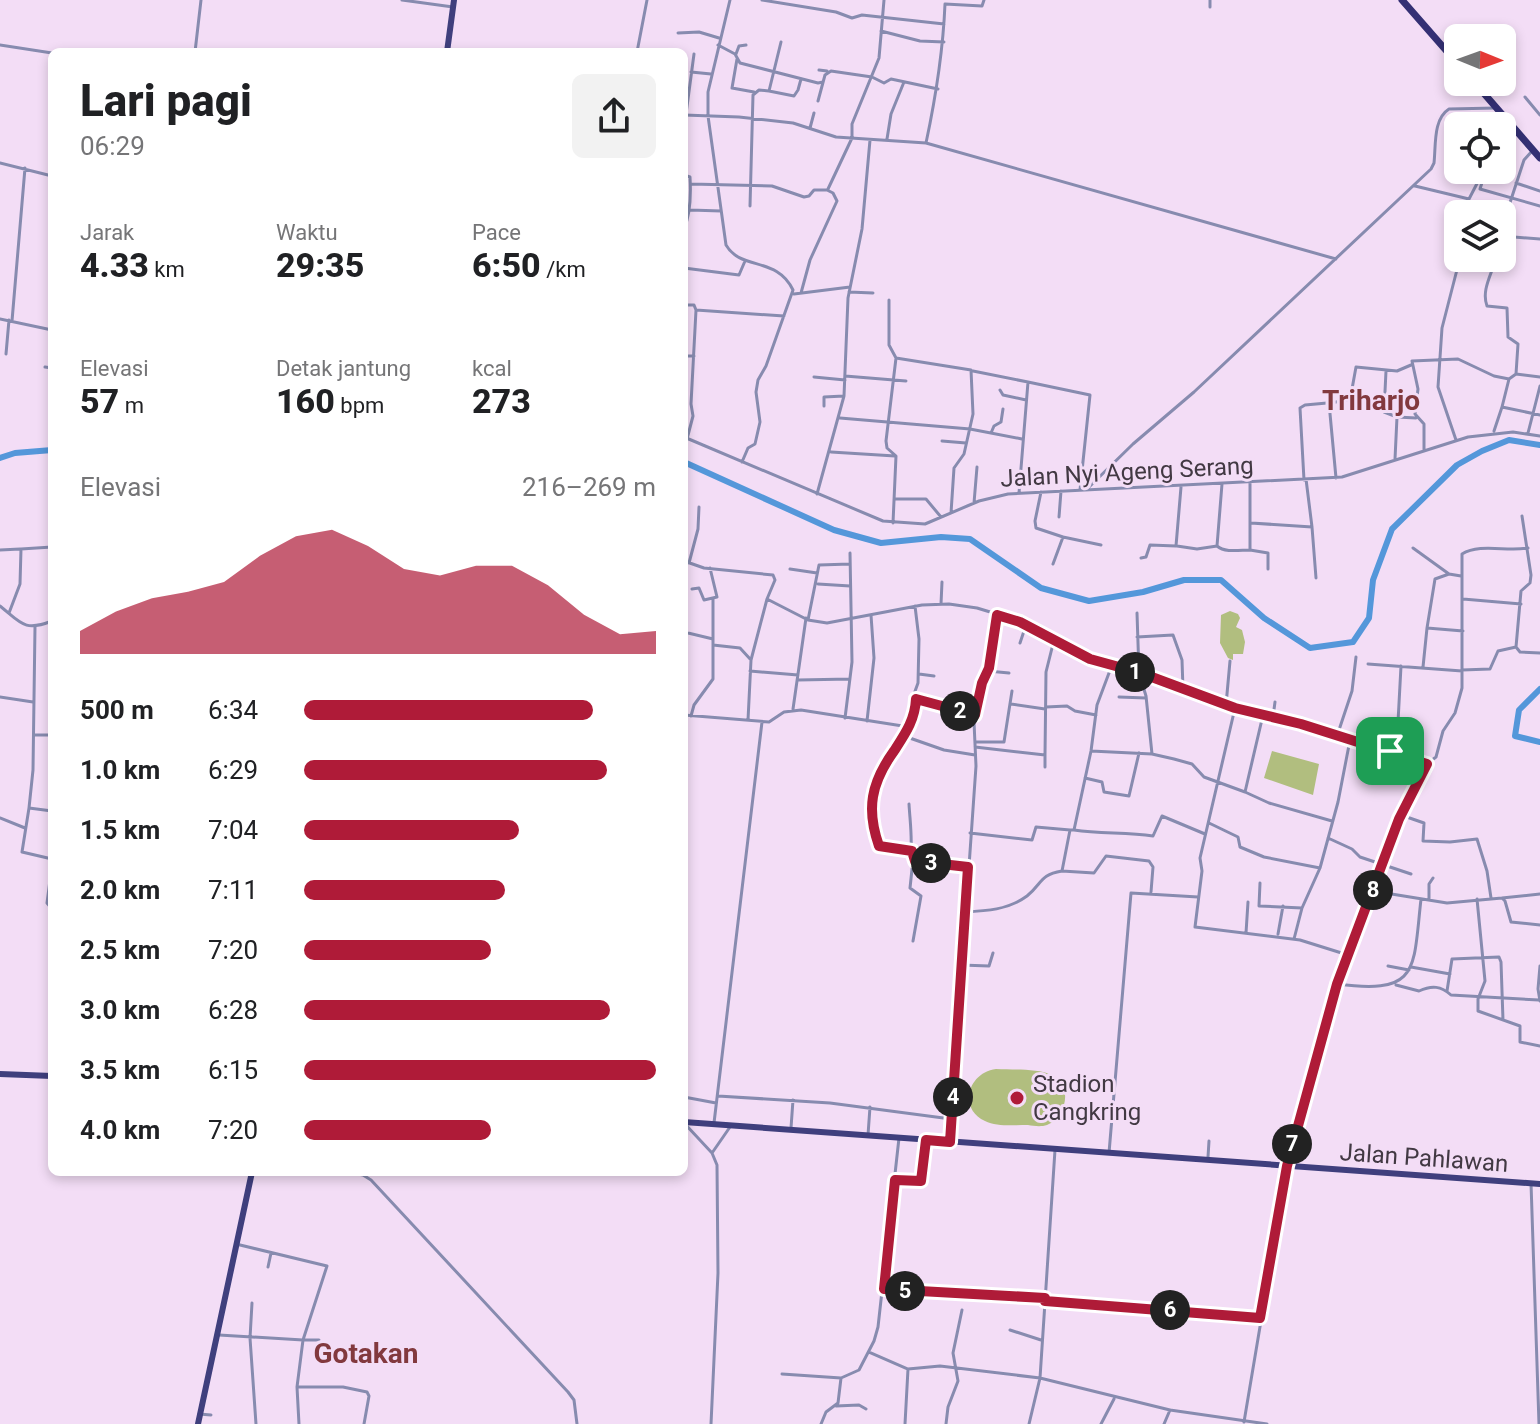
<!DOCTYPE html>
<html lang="id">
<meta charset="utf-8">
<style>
body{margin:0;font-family:Roboto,sans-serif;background:#f2f2f2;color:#202124;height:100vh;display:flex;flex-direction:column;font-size:30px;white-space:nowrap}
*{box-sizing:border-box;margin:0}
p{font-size:26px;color:#757577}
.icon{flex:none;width:44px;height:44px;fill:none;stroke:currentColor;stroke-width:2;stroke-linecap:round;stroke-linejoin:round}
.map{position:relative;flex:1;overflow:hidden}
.details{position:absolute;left:48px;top:48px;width:640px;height:1128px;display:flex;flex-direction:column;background:#fff;border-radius:12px;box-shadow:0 4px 12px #0003}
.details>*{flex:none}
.needle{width:52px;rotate:91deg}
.buttons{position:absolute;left:1444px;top:24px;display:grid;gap:16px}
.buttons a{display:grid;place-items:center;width:72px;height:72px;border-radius:12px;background:#fff;box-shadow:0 4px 12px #0003;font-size:40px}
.pin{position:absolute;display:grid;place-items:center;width:68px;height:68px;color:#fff;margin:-34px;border-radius:16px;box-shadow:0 4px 12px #0006}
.km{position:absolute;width:40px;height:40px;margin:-20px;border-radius:50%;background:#222;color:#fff;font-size:22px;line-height:40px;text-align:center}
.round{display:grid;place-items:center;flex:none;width:84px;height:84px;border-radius:12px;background:#f2f2f2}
.summary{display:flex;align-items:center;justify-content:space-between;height:136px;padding:0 32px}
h1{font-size:44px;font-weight:800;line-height:60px}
.metrics{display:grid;grid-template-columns:repeat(3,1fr);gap:12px;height:136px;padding:8px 32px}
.metrics div{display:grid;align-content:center}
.metrics b{font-size:34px;font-weight:800}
.metrics small{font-size:22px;font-weight:400}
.metrics p{font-size:22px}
.chart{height:224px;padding:16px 32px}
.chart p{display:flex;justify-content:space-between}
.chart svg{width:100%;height:144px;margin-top:8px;fill:#af1b38;opacity:.7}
ul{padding:0 32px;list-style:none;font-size:26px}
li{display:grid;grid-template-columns:128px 96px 1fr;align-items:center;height:60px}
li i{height:20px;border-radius:10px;background:#af1b38}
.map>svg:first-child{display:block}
</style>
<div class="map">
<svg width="1540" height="1424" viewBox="0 0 1540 1424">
<rect width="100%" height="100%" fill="#f3ddf6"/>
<path fill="#b1be7f" d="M1230 611 1238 614 1240 618 1236 627 1242 630 1245 642 1243 654H1233V660L1228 658 1220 643 1221 615Z
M1272 751 1319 764 1313 795 1264 778Z
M996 1069C1013 1070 1037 1068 1052 1075 1073 1084 1067 1118 1047 1125 1041 1127 1034 1126 1028 1125 1015 1125 997 1127 985 1121 957 1108 969 1072 996 1069Z"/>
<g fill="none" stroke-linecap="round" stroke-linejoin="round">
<path stroke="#5497da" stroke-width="6" d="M0 458 15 453 52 450
M684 462 834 530 881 543 941 537 970 539 1041 588 1089 601 1143 592 1184 580H1221L1264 618 1310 648 1353 642 1369 618 1373 580 1392 529 1457 465 1482 451 1509 440 1540 445
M1540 689 1519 710 1515 736 1540 742"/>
<path stroke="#878baf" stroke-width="3" d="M402 0 453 7
M730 0 708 92V116L726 245C741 271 777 256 793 290L766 366 758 380 756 392 760 422 755 444 748 448 742 462
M762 0 836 12 852 18 862 15 944 24
M1210 7V0
M881 31 920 41 944 42
M678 33 699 32 719 38
M0 45 52 53
M718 45 735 54 740 63 818 83 823 82
M195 52 201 0
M637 52 647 0
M736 54 739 46 746 45
M737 59 732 88 754 92
M819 70 827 71
M691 72 711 74
M769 91 794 96 798 90 801 79
M1525 97 1540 115
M818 101 825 75 831 71 872 77 884 83 891 79 938 89
M686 114 694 54
M684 115 739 117 793 123 836 137 926 143 1336 259
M810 128 814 113
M1502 134 1508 121
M887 139 891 114 904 82
M926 143C936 96 943 52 945 4L982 6 984 0
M0 163 52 176
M1502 167 1514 171
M684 175 690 177C691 194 691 213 684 229
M1484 176 1480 189 1540 206
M1516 183 1540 191
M691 184 772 186 804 197 809 196 814 190H827L833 193 837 201 810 260 801 293
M1415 186 1469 199 1484 170
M828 189 852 138V124L879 58 884 0
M750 206 753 95 759 90 769 91 781 42
M690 210 721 211
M1465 214 1469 199
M1502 227 1524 160 1533 150
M1502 236 1540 239
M1496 258C1492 274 1481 290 1487 306L1507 308 1508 337 1518 344 1516 374
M684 268 739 275 745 261
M849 292 873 293
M794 294 850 287
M889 300V345L896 358 971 370 973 414 964 454 954 468 951 513
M684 305H694L696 310 691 404 693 416 687 439
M696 310 784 316
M0 319 52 330
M12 321 25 168
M6 354 9 320
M684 356H694
M45 367 52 368
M973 371 1028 382 1019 493
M1386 371 1384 412 1397 417 1395 459
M845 376 906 381
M814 377 845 380
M1028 382 1090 395 1080 490
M1000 390 1003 395 1026 400
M824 406V397L844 396
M1502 407 1509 379 1516 374 1540 377
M1397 417 1416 418
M840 418 970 429 1022 439
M1494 431 1502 407 1540 415
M991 433 994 426 1001 422 1003 409
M1528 433 1540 386
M684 437 883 521 925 524 979 501 1008 494 1342 477 1468 437 1513 432 1540 436
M1456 440 1438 387 1442 328 1460 258
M942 441 966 443
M1424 451V424L1415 414 1418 389 1412 361 1458 359 1494 376 1509 379
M831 452 895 456
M1336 478 1329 403 1350 400 1356 367 1397 371 1411 365
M1304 480 1300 408 1305 405 1327 403
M1222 484 1217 546C1225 553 1240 550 1250 550V483
M1086 490 1133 444 1194 392 1431 169 1434 163C1436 145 1433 119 1449 109L1496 108
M1041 492 1035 521 1036 528 1063 537 1101 545
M817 494 844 396 848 298 862 229 870 140
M894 499H926L941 517
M974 503 977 467
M1059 517 1061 491
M893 523 896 456 887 448 886 441 896 358
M1251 523 1312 527 1306 479
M1312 527 1316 578
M1177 546 1197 549 1217 546
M1413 548 1449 574
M0 550 20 549
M1250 550 1268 553V569
M1141 558 1146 557 1150 545 1176 546 1181 487
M684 561 704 568 773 575 775 580 767 599 808 620 827 623 922 605 949 604 977 608 1010 618 1090 659 1141 673 1235 708 1301 724 1427 764 1399 819 1348 955 1314 1063 1287 1166 1244 1422
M689 563 698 529 699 507
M1053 564 1063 537
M790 569 817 573
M1461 576 1449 574 1435 579 1427 628 1463 631
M818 584 850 586
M692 589 699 588 704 600 717 597 710 568
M1463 599 1521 604
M941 604 942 582
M0 606C21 623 24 632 52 621
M915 606 919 639 918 683 914 694 915 714 904 736 944 750 975 755
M9 613 20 584 21 549 52 547
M1137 613 1139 673 1146 696 1152 754
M808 620 819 565 850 564
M35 627 33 770 29 808 52 811
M684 632 713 639
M686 632V618
M1137 637 1173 635 1182 660 1183 689
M1020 643 1026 625
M713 645 740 648 751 660
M1516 647 1520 652 1540 653
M1368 664 1462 671
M1112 665 1097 705 1091 751 1074 830C1101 834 1126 832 1153 836L1162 816 1205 834
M1423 667 1427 628
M1462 670 1490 669 1498 651 1516 647 1521 591 1530 583 1531 575 1522 516
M750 671 798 675
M988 671 1009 673
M919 674 934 676
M798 680 850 679
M0 697 33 702
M1119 697 1146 698
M917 699 975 715
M1011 704 1045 709
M1226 705 1230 661
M1046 707 1067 706 1075 711 1096 715
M1235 708 1200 858 1202 871 1195 927 1300 940 1348 955
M793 709 806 618
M684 715 769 722 784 712 801 710 909 727
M1263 715 1245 792 1269 803 1332 821
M691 716 694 705 713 679V599
M1273 717 1275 702
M845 718 852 662 850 553
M748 720 751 660 767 599
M867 721 874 658 871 615
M34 735H52
M904 736C890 756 872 781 870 806 868 818 875 833 878 845L883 848 912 851 915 861 968 867
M1337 736 1352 691 1356 657
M976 742H1004L1012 691
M975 747 1045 755V767
M1091 751 1152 754 1174 759 1192 764 1204 777 1245 792
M1390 751 1398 722 1401 666
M1045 755 1046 672 1054 640
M1427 764 1436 757 1443 731 1455 713 1462 688V554C1480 543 1507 552 1528 548
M1085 778 1102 782 1104 792 1129 796 1139 753
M909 804C910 821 912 834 911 851
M29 808 22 852 52 859
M1401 815 1424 823 1423 841 1450 842 1477 839 1487 871 1491 898
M0 818 25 828
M1209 823 1238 837 1240 847 1264 857 1320 868
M970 833 1032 840 1036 827 1070 830
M1328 838 1352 849 1360 857 1411 874
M52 865 47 903 52 909
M1062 871 1094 873 1106 856 1149 861 1153 867 1151 892
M1260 883 1259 906 1302 908 1320 868 1338 802 1350 740
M1373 891 1447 903 1502 898 1505 901 1511 922 1540 925
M1502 898 1540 894
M1477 899 1485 981 1478 999V1011L1520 1026V1042L1540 1046
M1429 900V884L1433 878
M964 912C986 911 1008 910 1027 896 1043 883 1039 875 1062 871L1070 830H1073
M1246 933 1248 902
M1278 934 1283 906
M1294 939 1302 908
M913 941 921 896 910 888 913 860
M961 965 989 966 993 953
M1388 966 1409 970
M1540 966 1538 989 1540 1001
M1411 967 1450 974
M1337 984C1420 995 1413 970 1421 899
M1396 985 1419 991C1432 985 1441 986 1451 995L1539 1000
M1447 991 1452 959 1499 957 1501 962 1503 1020
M718 1096 830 1103 951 1119
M684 1097 716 1103
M714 1123 762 722
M685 1124 712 1153
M791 1128 793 1100
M868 1135 870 1107
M950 1139 976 766 974 722 982 683 989 668 997 615
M1109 1153 1131 893 1198 897
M1208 1157 1209 1141
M347 1172 363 1175 371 1180 568 1392 574 1400 577 1424
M895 1180 921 1181 926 1140
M1531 1183 1539 1424
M236 1244 327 1266 303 1340H319
M268 1267 271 1253
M884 1289 1044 1298
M1045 1301 1260 1318
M252 1303 250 1338 256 1424
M1010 1330 1041 1340
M219 1335 303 1340 297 1387 299 1424
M869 1352 908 1369 905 1424
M908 1369 940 1366 1040 1378 1170 1410 1267 1424
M782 1374 841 1378
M297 1387H343L367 1392 369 1396 364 1424
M836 1406 859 1405 866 1409
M199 1414 211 1415
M711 1424 718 1273 717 1165 712 1153 730 1127
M821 1424 826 1412 838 1403 841 1378 859 1370 874 1341 878 1327 899 1138
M946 1424 948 1407 958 1381 953 1353 962 1310
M1029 1424 1040 1378 1055 1150
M1101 1424 1114 1399
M1164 1424 1170 1410"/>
<path stroke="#3f3f7d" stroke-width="6" d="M447 52 454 0
M0 1074 52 1076
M684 1122 1540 1184
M198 1424 252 1172"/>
<path stroke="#343074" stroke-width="7" d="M1402 0 1458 64
M1474 82 1540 158"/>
</g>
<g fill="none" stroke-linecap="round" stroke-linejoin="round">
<g stroke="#fff" stroke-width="16">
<path id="route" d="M997 615 1020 622 1090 659 1141 673 1235 708 1301 724 1427 764 1399 819 1337 984 1287 1166 1260 1318 1045 1301V1298L884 1289 895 1180 921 1181 926 1140 950 1142 968 867 915 861 912 851 879 846C866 809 871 783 894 751 905 734 915 720 916 699L975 715 982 683 989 668Z"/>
</g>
<use href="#route" stroke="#af1b38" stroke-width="10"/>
</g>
<circle fill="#af1b38" stroke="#f3ddf6" stroke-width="3" cx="1017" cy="1098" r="8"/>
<g text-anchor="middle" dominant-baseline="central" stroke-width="6" stroke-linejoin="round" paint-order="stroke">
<g font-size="24" fill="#423943" stroke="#f3ddf6">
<text transform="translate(1127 472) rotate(-3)">Jalan Nyi Ageng Serang</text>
<text transform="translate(1424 1158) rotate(4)">Jalan Pahlawan</text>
</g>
<g font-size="24" fill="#423943" stroke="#f3ddf6" text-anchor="start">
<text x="1033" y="1084">Stadion<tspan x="1033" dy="28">Cangkring</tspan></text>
</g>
<g font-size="28" font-weight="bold" fill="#82393e" stroke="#f3ddf6">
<text x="1371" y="400">Triharjo</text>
<text x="366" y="1353">Gotakan</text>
</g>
</g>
</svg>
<div class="buttons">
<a><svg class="needle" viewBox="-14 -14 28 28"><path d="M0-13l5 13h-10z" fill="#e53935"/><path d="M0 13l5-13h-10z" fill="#757577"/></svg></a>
<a><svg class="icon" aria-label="locate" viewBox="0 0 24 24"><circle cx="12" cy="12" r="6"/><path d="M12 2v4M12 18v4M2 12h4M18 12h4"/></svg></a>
<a><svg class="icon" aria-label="layers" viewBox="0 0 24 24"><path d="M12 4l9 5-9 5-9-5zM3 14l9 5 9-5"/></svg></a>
</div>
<div class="pin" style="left:1390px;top:751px;background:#1e9e55"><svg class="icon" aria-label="arrive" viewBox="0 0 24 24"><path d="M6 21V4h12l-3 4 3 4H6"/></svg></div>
<b class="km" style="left:1135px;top:672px">1</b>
<b class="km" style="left:960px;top:711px">2</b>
<b class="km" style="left:931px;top:863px">3</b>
<b class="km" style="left:953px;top:1097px">4</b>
<b class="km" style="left:905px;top:1291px">5</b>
<b class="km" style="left:1170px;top:1310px">6</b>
<b class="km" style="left:1292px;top:1144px">7</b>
<b class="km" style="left:1373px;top:890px">8</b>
<section class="details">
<div class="summary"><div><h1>Lari pagi</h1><p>06:29</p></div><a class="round"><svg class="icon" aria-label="share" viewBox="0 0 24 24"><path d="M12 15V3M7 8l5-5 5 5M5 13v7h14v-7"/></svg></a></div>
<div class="metrics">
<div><p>Jarak</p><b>4.33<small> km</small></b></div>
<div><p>Waktu</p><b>29:35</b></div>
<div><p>Pace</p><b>6:50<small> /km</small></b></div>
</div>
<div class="metrics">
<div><p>Elevasi</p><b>57<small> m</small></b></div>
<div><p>Detak jantung</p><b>160<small> bpm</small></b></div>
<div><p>kcal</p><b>273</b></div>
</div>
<div class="chart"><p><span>Elevasi</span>216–269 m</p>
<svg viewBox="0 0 160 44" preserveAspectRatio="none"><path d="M0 44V37L10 31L20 27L30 25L40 22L50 14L60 8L70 6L80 11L90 18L100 20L110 17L120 17L130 23L140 32L150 38L160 37V44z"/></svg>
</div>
<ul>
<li><b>500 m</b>6:34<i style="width:82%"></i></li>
<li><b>1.0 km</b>6:29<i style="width:86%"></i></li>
<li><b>1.5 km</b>7:04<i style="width:61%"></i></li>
<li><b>2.0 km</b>7:11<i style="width:57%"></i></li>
<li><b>2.5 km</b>7:20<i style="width:53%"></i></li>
<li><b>3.0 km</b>6:28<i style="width:87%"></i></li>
<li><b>3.5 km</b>6:15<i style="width:100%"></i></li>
<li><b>4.0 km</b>7:20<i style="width:53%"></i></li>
</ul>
</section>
</div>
